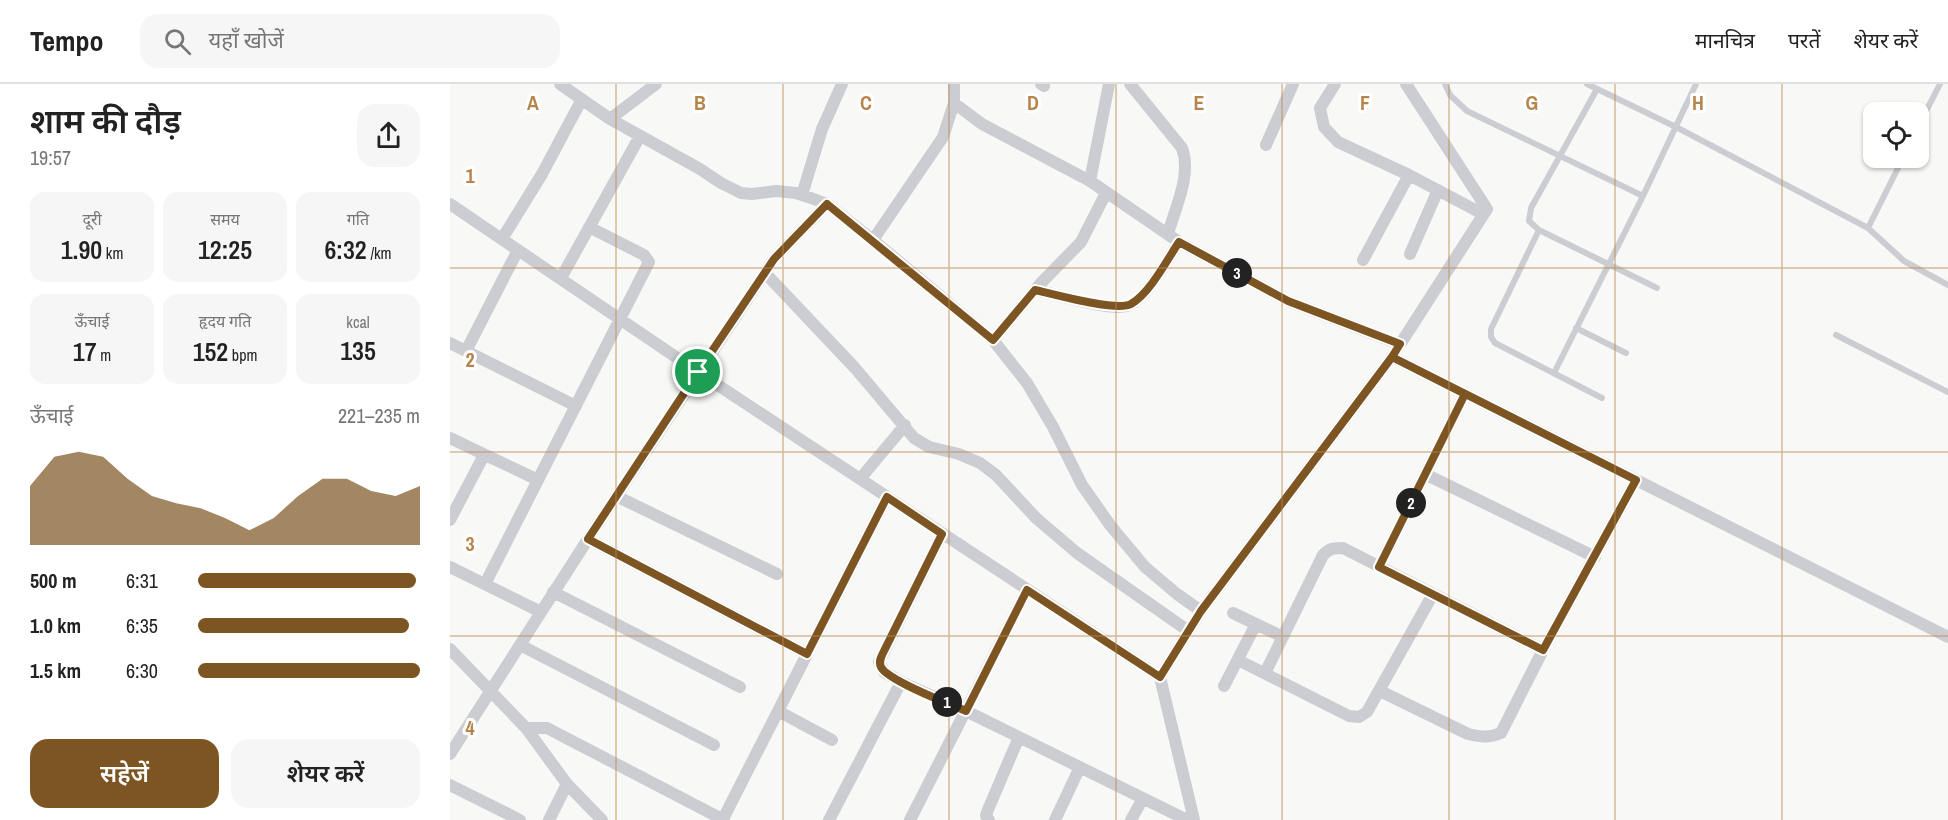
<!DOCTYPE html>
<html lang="hi">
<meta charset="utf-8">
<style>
body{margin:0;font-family:"Archivo Narrow","Noto Sans Devanagari",sans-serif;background:#f6f6f6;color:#222;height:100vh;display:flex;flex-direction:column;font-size:22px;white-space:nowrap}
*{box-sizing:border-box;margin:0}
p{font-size:20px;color:#767676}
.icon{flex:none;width:33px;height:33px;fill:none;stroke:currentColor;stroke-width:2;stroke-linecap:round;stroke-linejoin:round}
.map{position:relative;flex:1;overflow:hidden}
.drawer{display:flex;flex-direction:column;background:#fff;width:450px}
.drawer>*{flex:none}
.tools{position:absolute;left:1413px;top:18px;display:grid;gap:12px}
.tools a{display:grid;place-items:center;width:66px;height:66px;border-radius:12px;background:#fff;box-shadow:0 2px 4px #0004;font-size:30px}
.pin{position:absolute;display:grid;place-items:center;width:51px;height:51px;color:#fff;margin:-26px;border:3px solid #fff;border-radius:50%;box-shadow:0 2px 6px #0007}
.km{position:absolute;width:30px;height:30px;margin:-15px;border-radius:50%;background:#222;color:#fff;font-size:16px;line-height:30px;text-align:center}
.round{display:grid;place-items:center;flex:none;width:63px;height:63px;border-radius:18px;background:#f6f6f6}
.summary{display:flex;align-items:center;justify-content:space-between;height:102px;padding:0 30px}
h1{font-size:33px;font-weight:600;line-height:45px}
.figures{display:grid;grid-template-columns:repeat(3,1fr);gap:9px;height:102px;padding:6px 30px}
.figures div{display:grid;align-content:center;border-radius:15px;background:#f6f6f6;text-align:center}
.figures b{font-size:26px;font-weight:600}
.figures small{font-size:16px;font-weight:400}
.figures p{font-size:16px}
.chart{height:168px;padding:12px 30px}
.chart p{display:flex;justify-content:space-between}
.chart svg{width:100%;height:108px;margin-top:6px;fill:#7d5522;opacity:.7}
.action{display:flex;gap:12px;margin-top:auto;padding:12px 30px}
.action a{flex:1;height:69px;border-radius:18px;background:#7d5522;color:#fff;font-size:24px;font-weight:600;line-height:69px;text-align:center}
.action a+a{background:#f6f6f6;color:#222}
ul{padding:0 30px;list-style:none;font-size:20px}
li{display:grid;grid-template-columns:96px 72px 1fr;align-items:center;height:45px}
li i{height:15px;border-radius:8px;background:#7d5522}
header{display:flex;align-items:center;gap:36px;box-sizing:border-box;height:84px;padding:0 30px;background:#fff;border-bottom:2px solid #e0e0e0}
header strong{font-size:28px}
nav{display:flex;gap:33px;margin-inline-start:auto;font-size:21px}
.search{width:420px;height:54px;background:#f6f6f6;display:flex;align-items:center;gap:15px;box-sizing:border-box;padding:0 21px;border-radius:18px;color:#767676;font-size:22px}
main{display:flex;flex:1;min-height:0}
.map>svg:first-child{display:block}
</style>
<header>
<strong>Tempo</strong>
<div class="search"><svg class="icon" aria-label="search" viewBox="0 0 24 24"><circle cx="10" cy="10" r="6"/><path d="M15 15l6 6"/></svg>यहाँ खोजें</div>
<nav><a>मानचित्र</a><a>परतें</a><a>शेयर करें</a></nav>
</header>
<main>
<section class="drawer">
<div class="summary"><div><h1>शाम की दौड़</h1><p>19:57</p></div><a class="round"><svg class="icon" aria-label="share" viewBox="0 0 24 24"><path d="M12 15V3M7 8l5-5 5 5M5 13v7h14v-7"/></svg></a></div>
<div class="figures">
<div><p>दूरी</p><b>1.90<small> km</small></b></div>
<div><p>समय</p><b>12:25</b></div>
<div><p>गति</p><b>6:32<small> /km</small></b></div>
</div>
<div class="figures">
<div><p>ऊँचाई</p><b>17<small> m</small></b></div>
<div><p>हृदय गति</p><b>152<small> bpm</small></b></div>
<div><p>kcal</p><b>135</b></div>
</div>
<div class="chart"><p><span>ऊँचाई</span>221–235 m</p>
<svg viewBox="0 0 160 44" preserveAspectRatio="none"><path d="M0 44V20L10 8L20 6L30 8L40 17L50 24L60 27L70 29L80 33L90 38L100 33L110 24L120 17L130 17L140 22L150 24L160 20V44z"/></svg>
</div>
<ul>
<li><b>500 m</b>6:31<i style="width:98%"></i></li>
<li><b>1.0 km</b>6:35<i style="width:95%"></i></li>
<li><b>1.5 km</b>6:30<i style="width:100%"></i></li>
</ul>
<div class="action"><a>सहेजें</a><a>शेयर करें</a></div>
</section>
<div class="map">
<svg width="1498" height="736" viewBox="0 0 1498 736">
<rect width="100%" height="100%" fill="#f8f9f6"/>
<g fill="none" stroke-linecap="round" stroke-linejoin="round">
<path stroke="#cccdd2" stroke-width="6" d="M995 0 1000 11 1017 27 1193 112
M1137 0 1226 43 1418 144 1454 177 1498 201
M1147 5 1081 124 1079 137 1089 146 1041 245V253L1045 259 1152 314
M1468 43 1490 0
M1418 144 1453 74
M1089 146 1207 204
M1126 244 1176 269
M1386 251 1498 308
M1104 289 1193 112 1246 0"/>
<path stroke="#cccdd2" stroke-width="12" d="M110 0 160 35 250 85 271 99 291 109 302 110 326 107 346 109 361 114 377 120 423 156 543 256 577 299 603 343 632 401 660 441 695 483 727 510 751 527
M591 0 594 2
M680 0 732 64C742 91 725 124 718 150
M885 0 870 24 874 43 888 58 959 91 1033 130
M504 19 532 40 640 97 729 158 838 217 949 260
M160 35 206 0
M816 61 843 0
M640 97 659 0
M352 111 372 45 392 0
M0 120 248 288 710 593
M52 155 92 90 132 15
M423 156 493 53 504 19V0
M960 170 988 106
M913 176 959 91
M315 189 405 284 464 354 479 363 509 370 530 379 546 391 586 434 627 469 737 546
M111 194 190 52
M585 206C606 210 658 227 677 222 695 217 719 174 729 158
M543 256 590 200 631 158 656 109
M0 259 126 322
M16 267 68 166
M942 273 1498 553
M0 354 88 396
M975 390 1145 473
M410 395 455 341
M166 412 327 490
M0 436 34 371
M138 455 357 570
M0 483 91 528
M929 483 1015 310
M35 500 199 178 194 171 139 143
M103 508 290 603
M783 529 833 553
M70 561 264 661
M0 565 76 644 117 700 152 736
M788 576 899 632 909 633 917 628 983 510
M815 589 873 471C880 464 884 464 893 464L1093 566
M451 598 434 588 429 578 492 450
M774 602 806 540
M930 607 1018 650C1031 653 1039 654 1051 649L1093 566 1186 396
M328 627 382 656
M76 644H97L274 736
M0 670 138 455 324 175 377 120
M0 701 70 736
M273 735 437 413
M99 736 117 700
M379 736 451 598 516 627 737 736
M460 736 577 506
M539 736 536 732 537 728 569 653
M605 736 630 683
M681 736 693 714
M744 736 710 593 751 527 942 273 1037 125 956 0"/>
</g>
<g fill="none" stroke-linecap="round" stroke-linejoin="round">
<g stroke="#fff" stroke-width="12">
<path id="route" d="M248 288 138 455 357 570 437 413 492 450 435 565C432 571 428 577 431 583 437 596 499 620 516 627L577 506 710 593 751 527 942 273 1015 310 929 483 1093 566 1186 396 942 273 950 260 838 217 729 158C717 176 700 209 681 220 667 228 603 210 585 206L543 256 377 120 324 175 248 288"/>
</g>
<use href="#route" stroke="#7d5522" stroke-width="8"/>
</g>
<path fill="none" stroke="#b6854c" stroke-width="1.5" stroke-opacity="0.55" d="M166 0V736M333 0V736M499 0V736M666 0V736M832 0V736M999 0V736M1165 0V736M1332 0V736M0 184H1498M0 368H1498M0 552H1498"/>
<g font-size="20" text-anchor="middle" font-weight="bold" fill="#b6854c" stroke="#fff" stroke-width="6" stroke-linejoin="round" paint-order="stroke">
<text x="83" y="26">A</text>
<text x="250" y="26">B</text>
<text x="416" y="26">C</text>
<text x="583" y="26">D</text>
<text x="749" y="26">E</text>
<text x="915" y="26">F</text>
<text x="1082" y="26">G</text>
<text x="1248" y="26">H</text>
<text x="20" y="99">1</text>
<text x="20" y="283">2</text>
<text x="20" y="467">3</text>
<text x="20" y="651">4</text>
</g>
</svg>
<div class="tools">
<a><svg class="icon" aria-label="locate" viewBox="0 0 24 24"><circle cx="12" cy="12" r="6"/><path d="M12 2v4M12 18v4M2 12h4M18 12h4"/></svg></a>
</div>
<div class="pin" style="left:248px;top:288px;background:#1e9e55"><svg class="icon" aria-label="arrive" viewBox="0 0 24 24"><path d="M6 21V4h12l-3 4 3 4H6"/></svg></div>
<b class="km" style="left:497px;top:618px">1</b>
<b class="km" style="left:961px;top:419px">2</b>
<b class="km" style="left:787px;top:189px">3</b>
</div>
</main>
